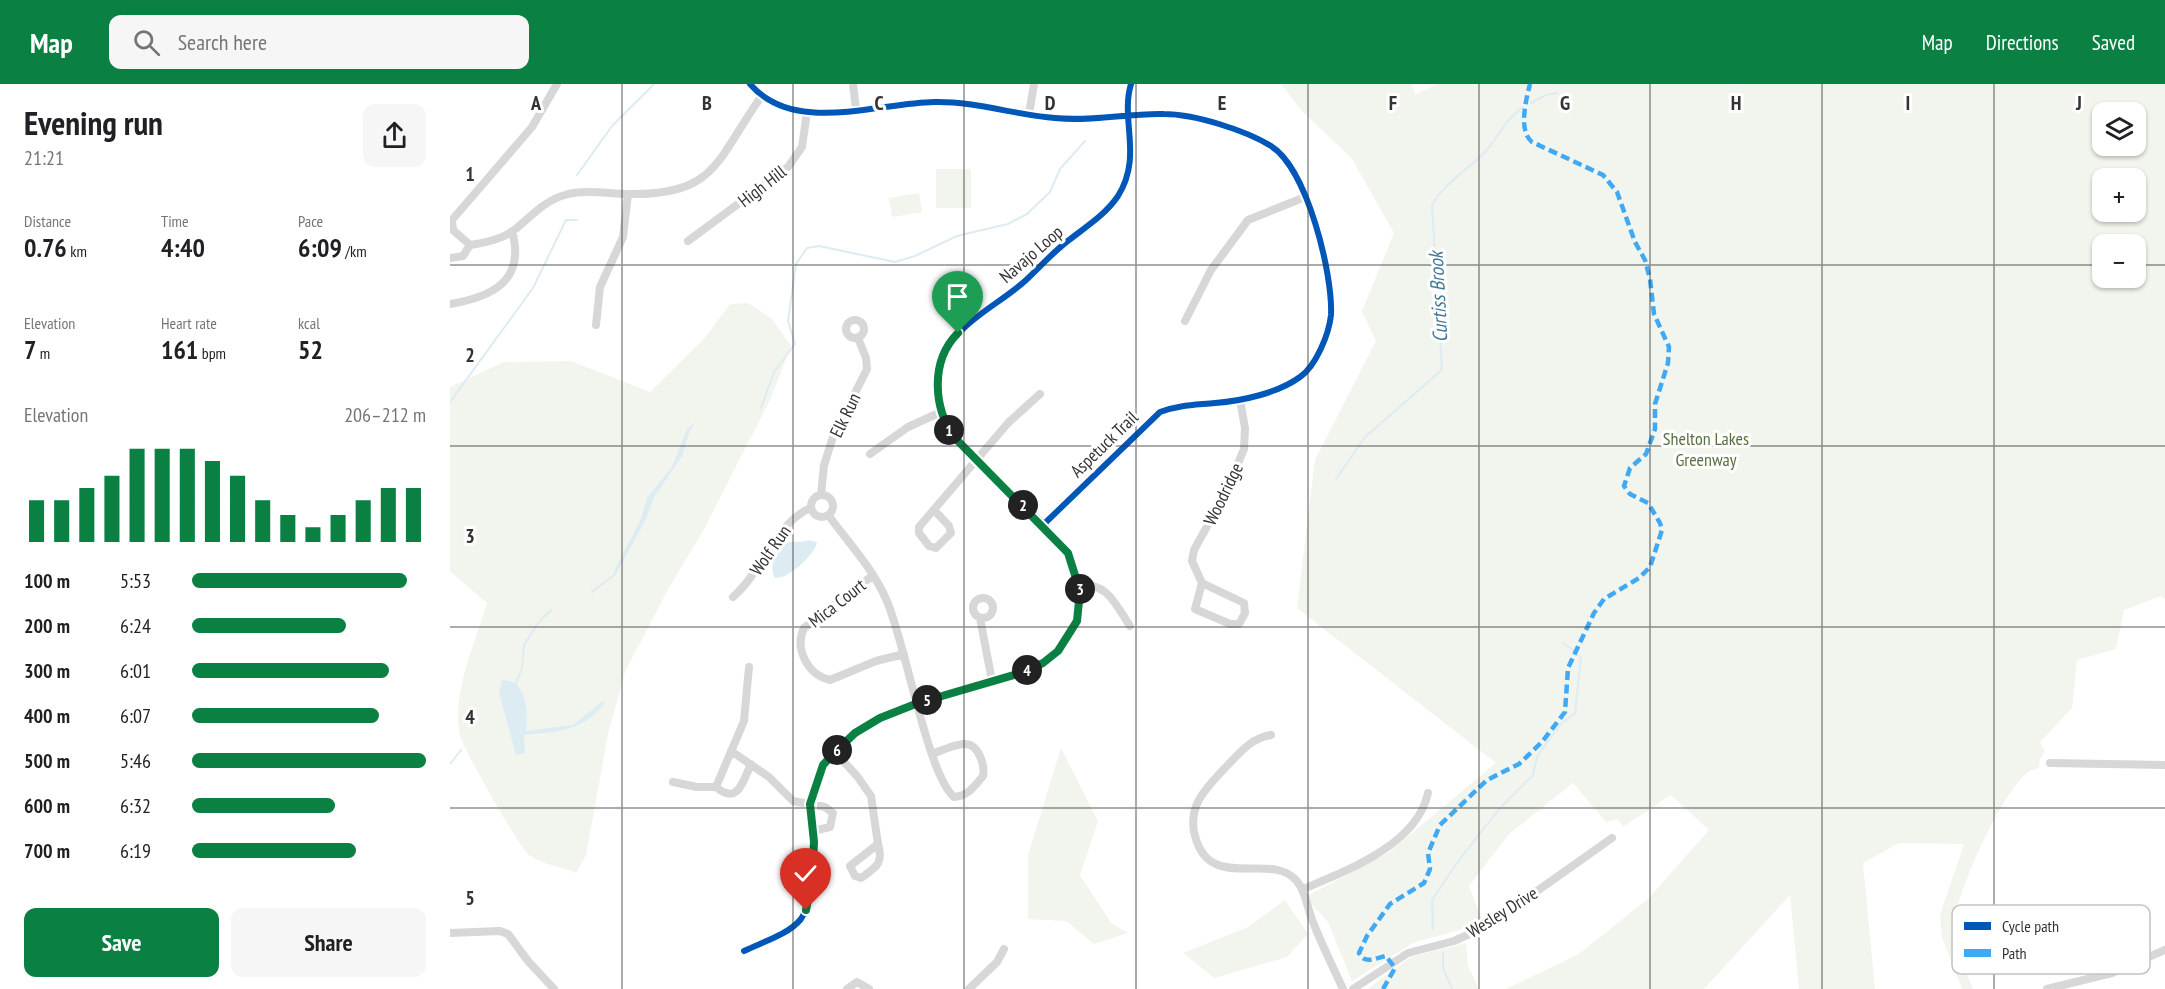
<!DOCTYPE html>
<meta charset="utf-8">
<style>
body{margin:0;font-family:"PT Sans Narrow",sans-serif;background:#f6f6f6;color:#202124;height:100vh;display:flex;flex-direction:column;font-size:22px;white-space:nowrap}
*{box-sizing:border-box;margin:0}
p{font-size:20px;color:#757577}
.icon{flex:none;width:33px;height:33px;fill:none;stroke:currentColor;stroke-width:2;stroke-linecap:round;stroke-linejoin:round}
.map{position:relative;flex:1;overflow:hidden}
.side{display:flex;flex-direction:column;background:#fff;width:450px}
.side>*{flex:none}
.controls{position:absolute;left:1642px;top:18px;display:grid;gap:12px}
.controls a{display:grid;place-items:center;width:54px;height:54px;border-radius:12px;background:#fff;box-shadow:0 2px 4px #0004;font-size:30px}
.pin{position:absolute;display:grid;place-items:center;width:51px;height:51px;color:#fff;margin:-62px -26px;border-radius:50% 50% 50% 0;rotate:-45deg;box-shadow:0 0 6px #0007}
.pin .icon{rotate:45deg}
.km{position:absolute;width:30px;height:30px;margin:-15px;border-radius:50%;background:#222;color:#fff;font-size:16px;line-height:30px;text-align:center}
.round{display:grid;place-items:center;flex:none;width:63px;height:63px;border-radius:12px;background:#f6f6f6}
.summary{display:flex;align-items:center;justify-content:space-between;height:102px;padding:0 24px}
h1{font-size:33px;font-weight:800;line-height:45px}
.metrics{display:grid;grid-template-columns:repeat(3,1fr);gap:9px;height:102px;padding:6px 24px}
.metrics div{display:grid;align-content:center}
.metrics b{font-size:26px;font-weight:800}
.metrics small{font-size:16px;font-weight:400}
.metrics p{font-size:16px}
.chart{height:168px;padding:12px 24px}
.chart p{display:flex;justify-content:space-between}
.chart svg{width:100%;height:108px;margin-top:6px;stroke:#0b8043;stroke-width:6}
.button{display:flex;gap:12px;margin-top:auto;padding:12px 24px}
.button a{flex:1;height:69px;border-radius:12px;background:#0b8043;color:#fff;font-size:24px;font-weight:800;line-height:69px;text-align:center}
.button a+a{background:#f6f6f6;color:#202124}
ul{padding:0 24px;list-style:none;font-size:20px}
li{display:grid;grid-template-columns:96px 72px 1fr;align-items:center;height:45px}
li i{height:15px;border-radius:8px;background:#0b8043}
header{display:flex;align-items:center;gap:36px;box-sizing:border-box;height:84px;padding:0 30px;background:#0b8043;color:#fff}
header strong{font-size:28px}
nav{display:flex;gap:33px;margin-inline-start:auto;font-size:21px}
.search{width:420px;height:54px;background:#f6f6f6;display:flex;align-items:center;gap:15px;box-sizing:border-box;padding:0 21px;border-radius:12px;color:#757577;font-size:22px}
main{display:flex;flex:1;min-height:0}
.map>svg:first-child{display:block}
</style>
<header>
<strong>Map</strong>
<div class="search"><svg class="icon" aria-label="search" viewBox="0 0 24 24"><circle cx="10" cy="10" r="6"/><path d="M15 15l6 6"/></svg>Search here</div>
<nav><a>Map</a><a>Directions</a><a>Saved</a></nav>
</header>
<main>
<section class="side">
<div class="summary"><div><h1>Evening run</h1><p>21:21</p></div><a class="round"><svg class="icon" aria-label="share" viewBox="0 0 24 24"><path d="M12 15V3M7 8l5-5 5 5M5 13v7h14v-7"/></svg></a></div>
<div class="metrics">
<div><p>Distance</p><b>0.76<small> km</small></b></div>
<div><p>Time</p><b>4:40</b></div>
<div><p>Pace</p><b>6:09<small> /km</small></b></div>
</div>
<div class="metrics">
<div><p>Elevation</p><b>7<small> m</small></b></div>
<div><p>Heart rate</p><b>161<small> bpm</small></b></div>
<div><p>kcal</p><b>52</b></div>
</div>
<div class="chart"><p><span>Elevation</span>206–212 m</p>
<svg viewBox="0 0 160 44" preserveAspectRatio="none"><path d="M5 44V27M15 44V27M25 44V22M35 44V17M45 44V6M55 44V6M65 44V6M75 44V11M85 44V17M95 44V27M105 44V33M115 44V38M125 44V33M135 44V27M145 44V22M155 44V22"/></svg>
</div>
<ul>
<li><b>100 m</b>5:53<i style="width:92%"></i></li>
<li><b>200 m</b>6:24<i style="width:66%"></i></li>
<li><b>300 m</b>6:01<i style="width:84%"></i></li>
<li><b>400 m</b>6:07<i style="width:80%"></i></li>
<li><b>500 m</b>5:46<i style="width:100%"></i></li>
<li><b>600 m</b>6:32<i style="width:61%"></i></li>
<li><b>700 m</b>6:19<i style="width:70%"></i></li>
</ul>
<div class="button"><a>Save</a><a>Share</a></div>
</section>
<div class="map">
<svg width="1715" height="905" viewBox="0 0 1715 905">
<rect width="100%" height="100%" fill="#fff"/>
<path fill="#f1f5ed" fill-rule="evenodd" d="M831 0H962L965 11 987 0H1715V515L1711 512 1674 526 1666 565 1627 576 1622 624 1590 658 1595 668 1590 675 1589 684C1585 685 1580 687 1577 689 1551 710 1505 810 1504 843 1503 863 1516 887 1523 905H1512L1492 853 1490 831 1514 760 1449 759 1413 779 1425 905H1349L1340 811 1254 905H1056L1129 870 1199 814 1259 746 1221 711 1173 743 1168 735 1156 738 1123 699 1059 750 1019 802 1032 836 1013 845 963 859 902 897 878 838 855 813 938 769 1046 679 847 524 865 376 926 257 912 227 944 149 902 75 851 26ZM1653 28H1686V62H1653ZM1653 94H1686V128H1653ZM1653 160H1686V194H1653Z
M486 85H521V124H486Z
M469 109 472 128 442 133 439 114Z
M298 219 321 234 341 262 320 316 254 445 216 509 175 588 158 650 136 771 126 789C112 783 91 780 79 771 69 763 10 660 9 648 3 606 25 559 37 519L0 487V303L54 278 121 277 200 308 254 255 280 220Z
M611 664 648 737 630 791 661 839 678 849 644 860 616 837 578 835V771Z
M835 816 858 850 837 873 764 894 733 869 798 843Z
M1016 859 1018 882 1029 905H917L961 873Z"/>
<path fill="#ddebf3" d="M247 337 240 346 232 372 204 413 196 435 165 492 164 487 191 435 197 414 222 383 237 345Z
M358 456 367 458C366 470 337 496 325 494 318 483 326 461 340 458 346 457 352 459 358 456Z
M52 596C78 596 78 629 76 647L123 641 149 620 153 617 155 619C132 648 108 647 74 651L75 669 66 671 49 609Z"/>
<g fill="none" stroke-linecap="round" stroke-linejoin="round">
<path stroke="#ddebf3" stroke-width="2" d="M1081 19 1096 11 1107 9
M127 91 162 42 204 0
M0 318 83 204 116 136H127
M311 324 324 288 345 260 338 237 346 180 357 164 369 162 445 178 465 172 507 152 558 140 577 130 600 108 610 85 635 57
M886 395 915 353 992 286 982 121C990 104 1019 84 1034 69 1048 54 1055 35 1073 23
M142 508 165 490
M1113 559 1123 566
M65 602 72 584 74 561 89 538 101 526
M0 680 11 666
M983 845 982 816 1009 776 1051 723 1083 691 1087 673 1101 653 1112 639 1125 629 1131 573 1128 571
M993 869V884L1002 905"/>
<path stroke="#d7d7d7" stroke-width="8" d="M300 0C344 51 427 19 484 18 525 17 565 31 605 34 642 38 677 29 714 30 744 30 795 46 821 62 857 84 883 190 881 231 879 250 866 282 850 293 828 309 792 317 765 319 746 321 728 321 710 328L593 441
M403 0 406 25
M579 30 584 0
M238 157 338 83 352 63 357 28
M20 161C35 159 50 156 63 147 80 134 93 117 115 111 135 105 158 110 179 110 267 112 267 74 311 13
M20 161 3 146 2 136 82 43 107 0
M0 174 13 172 20 161
M0 220C42 213 76 197 62 147
M396 245a9 9 0 1 1 18 0a9 9 0 1 1-18 0Z
M735 237 761 186 798 136 855 113
M146 241 150 203 173 153 178 110
M420 370 458 343 491 328
M361 422a11 11 0 1 1 22 0a11 11 0 1 1-22 0Z
M371 411 374 381 383 353 417 285 416 274 408 254
M485 427 499 442 501 449 486 464 479 462 469 449V443L558 339 590 310
M379 432C398 458 423 485 436 515 455 556 477 690 504 713 518 712 524 703 533 692 535 682 529 661 516 660 506 659 491 667 482 670
M422 492 354 544C344 565 358 591 380 596L426 577 454 570
M752 499 745 525 780 540H789L795 529 794 519 752 499 742 477 744 466 776 408 794 365 795 344 790 316
M629 500C659 500 665 520 680 542
M283 513C313 487 323 442 360 424
M523 524a10 10 0 1 1 20 0a10 10 0 1 1-20 0Z
M530 534 542 597
M821 651C800 654 788 671 774 685 755 705 737 723 745 752 760 809 819 767 846 796 856 807 857 824 863 838 872 861 883 883 893 905
M281 667 319 693 343 717 375 723 383 729 380 743 363 747
M385 668 407 692 421 712 428 760
M1600 679 1715 681
M223 698 247 703H266C288 722 293 697 301 680
M266 703 294 637 299 583
M428 760C434 780 426 783 411 794L405 792 400 782Z
M853 805C896 787 967 761 978 709
M0 849 50 847 58 850 78 877 104 905
M294 867C312 858 338 851 351 835 357 827 358 816 360 806 373 739 337 699 406 649 462 607 542 611 597 576 621 561 633 531 630 504 618 417 461 375 491 279 503 240 546 223 575 197 590 183 603 168 619 156 637 142 655 131 668 112 693 72 670 36 681 0
M397 905 407 898 419 905
M519 905 547 878 554 865
M903 905 958 869 1004 857 1039 841 1162 754
M1597 905 1662 889 1715 866"/>
<path stroke="#3fa9f5" stroke-width="4.5" stroke-dasharray="9 4.5" stroke-linecap="butt" d="M933 905 945 884 936 872C925 874 915 881 909 869L917 852 940 820 974 799 980 785 978 769 990 741 1037 696 1069 680 1092 658 1115 628 1118 584 1144 529 1154 515 1189 494 1200 483 1212 446 1210 439 1198 419 1180 410 1174 402 1180 384 1196 370 1205 345V320L1218 279 1219 263 1204 230 1200 195 1195 176 1185 158 1167 108 1153 91 1082 58C1068 47 1076 16 1080 0"/>
<g stroke="#fff" stroke-width="10">
<path id="cycleway" d="M300 0C344 51 427 19 484 18 525 17 565 31 605 34 642 38 677 29 714 30 744 30 795 46 821 62 857 84 883 190 881 231 879 250 866 282 850 293 828 309 792 317 765 319 746 321 728 321 710 328L593 441
M294 867C312 858 338 851 351 835 357 827 358 816 360 806 373 739 337 699 406 649 462 607 542 611 597 576 621 561 633 531 630 504 618 417 461 375 491 279 503 240 546 223 575 197 590 183 603 168 619 156 637 142 655 131 668 112 693 72 670 36 681 0"/>
</g>
<use href="#cycleway" stroke="#0057b8" stroke-width="6"/>
</g>
<g fill="none" stroke-linecap="round" stroke-linejoin="round">
<g stroke="#fff" stroke-width="12">
<path id="route" d="M356 826 362 795 364 758 360 720 373 681 385 668 405 649 430 634 468 619 567 590 593 579 608 567 627 537 630 507 618 469 505 354C483 324 480 277 508 249"/>
</g>
<use href="#route" stroke="#0b8043" stroke-width="8"/>
</g>
<path fill="none" stroke="#333" stroke-width="1.5" stroke-opacity="0.55" d="M172 0V905M343 0V905M514 0V905M686 0V905M858 0V905M1029 0V905M1200 0V905M1372 0V905M1544 0V905M0 181H1653M1686 181H1715M0 362H1715M0 543H1715M0 724H1715"/>
<g text-anchor="middle" dominant-baseline="central" stroke-width="6" stroke-linejoin="round" paint-order="stroke">
<g font-size="18" fill="#333" stroke="#fff">
<text transform="translate(312 102) rotate(-38)">High Hill</text>
<text transform="translate(581 170) rotate(-41)">Navajo Loop</text>
<text transform="translate(395 331) rotate(-64)">Elk Run</text>
<text transform="translate(654 360) rotate(-44)">Aspetuck Trail</text>
<text transform="translate(773 410) rotate(-64)">Woodridge</text>
<text transform="translate(320 466) rotate(-55)">Wolf Run</text>
<text transform="translate(387 519) rotate(-38)">Mica Court</text>
<text transform="translate(1052 828) rotate(-32)">Wesley Drive</text>
</g>
<g font-size="18" fill="#56703f" stroke="#fff">
<text x="1256" y="354">Shelton Lakes<tspan x="1256" dy="21">Greenway</tspan></text>
</g>
<g font-size="20" font-style="italic" fill="#3f7597" stroke="#fff">
<text transform="translate(988 213) rotate(-93)">Curtiss Brook</text>
</g>
</g>
<rect x="1502" y="821" width="198" height="69" rx="9" fill="#fff" stroke="#c2c2c2" stroke-width="1.5"/>
<rect x="1514" y="838" width="27" height="8" fill="#0057b8"/>
<rect x="1514" y="865" width="27" height="8" fill="#3fa9f5"/>
<g font-size="16" fill="#333">
<text x="1552" y="848">Cycle path</text>
<text x="1552" y="875">Path</text>
</g>
<g font-size="20" text-anchor="middle" font-weight="bold" fill="#333" stroke="#fff" stroke-width="6" stroke-linejoin="round" paint-order="stroke">
<text x="86" y="26">A</text>
<text x="257" y="26">B</text>
<text x="429" y="26">C</text>
<text x="600" y="26">D</text>
<text x="772" y="26">E</text>
<text x="943" y="26">F</text>
<text x="1115" y="26">G</text>
<text x="1286" y="26">H</text>
<text x="1458" y="26">I</text>
<text x="1629" y="26">J</text>
<text x="20" y="97">1</text>
<text x="20" y="278">2</text>
<text x="20" y="459">3</text>
<text x="20" y="640">4</text>
<text x="20" y="821">5</text>
</g>
</svg>
<div class="controls">
<a><svg class="icon" aria-label="layers" viewBox="0 0 24 24"><path d="M12 4l9 5-9 5-9-5zM3 14l9 5 9-5"/></svg></a>
<a>+</a>
<a>−</a>
</div>
<div class="pin" style="left:508px;top:249px;background:#1e9e55"><svg class="icon" aria-label="arrive" viewBox="0 0 24 24"><path d="M6 21V4h12l-3 4 3 4H6"/></svg></div>
<div class="pin" style="left:356px;top:826px;background:#d93025"><svg class="icon" aria-label="check" viewBox="0 0 24 24"><path d="M5 12l5 5 9-10"/></svg></div>
<b class="km" style="left:499px;top:346px">1</b>
<b class="km" style="left:573px;top:421px">2</b>
<b class="km" style="left:630px;top:505px">3</b>
<b class="km" style="left:577px;top:586px">4</b>
<b class="km" style="left:477px;top:616px">5</b>
<b class="km" style="left:387px;top:666px">6</b>
</div>
</main>
